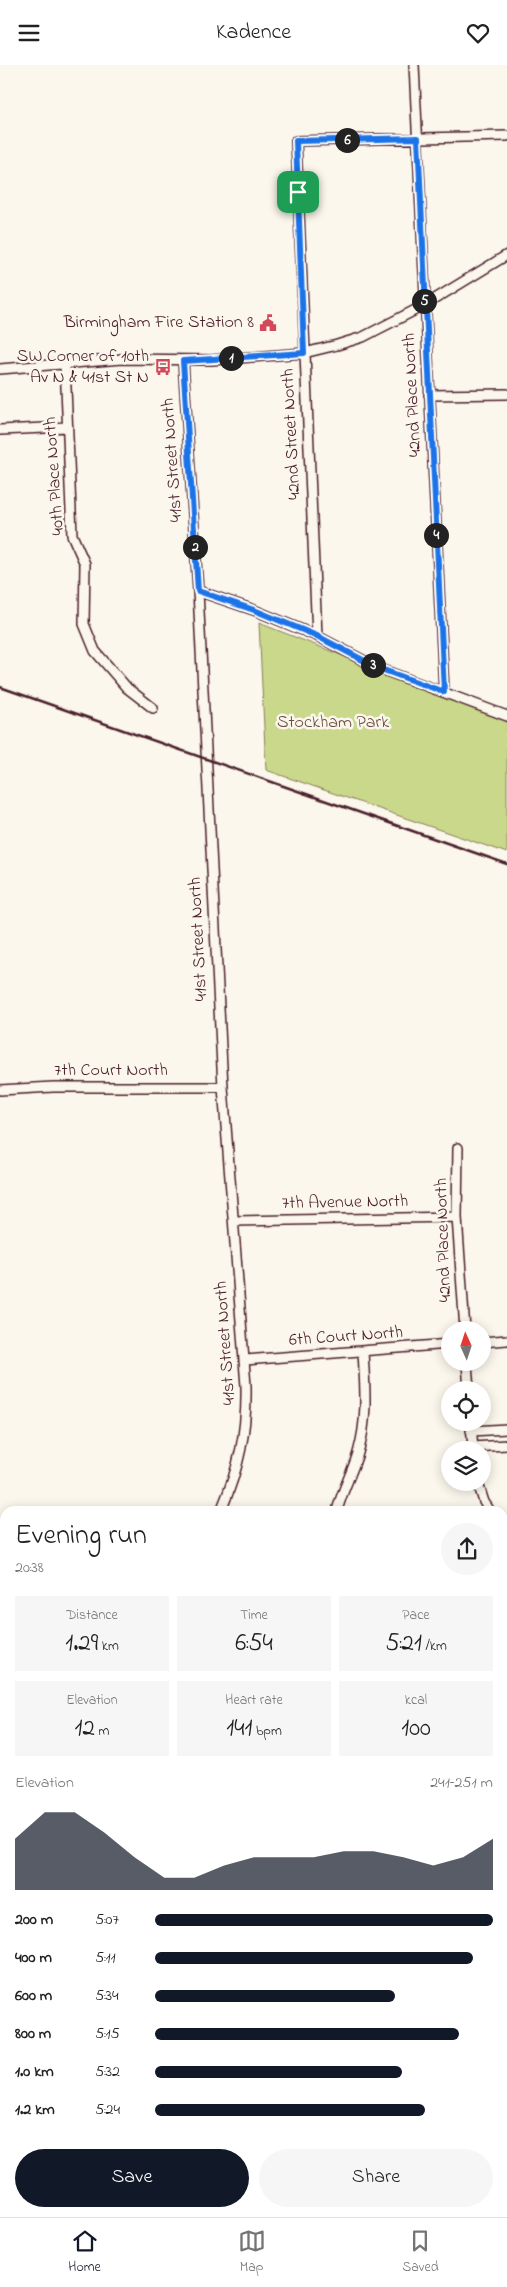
<!DOCTYPE html>
<meta charset="utf-8">
<style>
body{margin:0;font-family:"Indie Flower",sans-serif;background:#f6f6f6;color:#202124;height:100vh;display:flex;flex-direction:column;font-size:19px;white-space:nowrap}
*{box-sizing:border-box;margin:0}
p{font-size:16px;color:#757577}
.icon{flex:none;width:28px;height:28px;fill:none;stroke:currentColor;stroke-width:2;stroke-linecap:round;stroke-linejoin:round}
.map{position:relative;flex:1;overflow:hidden}
.side{position:absolute;left:0px;top:1441px;width:508px;height:711px;display:flex;flex-direction:column;background:#fff;border-radius:15px 15px 0 0;box-shadow:0 2px 12px #0003}
.side>*{flex:none}
.needle{width:32px;rotate:357deg}
.buttons{position:absolute;left:441px;top:1256px;display:grid;gap:10px}
.buttons a{display:grid;place-items:center;width:50px;height:50px;border-radius:50%;background:#fff;box-shadow:0 2px 12px #0003;font-size:25px}
.pin{position:absolute;display:grid;place-items:center;width:42px;height:42px;color:#fff;margin:-21px;border-radius:10px;box-shadow:0 2px 8px #0006}
.km{position:absolute;width:25px;height:25px;margin:-12px;border-radius:50%;background:#222;color:#fff;font-size:14px;line-height:25px;text-align:center}
.round{display:grid;place-items:center;flex:none;width:52px;height:52px;border-radius:26px;background:#f6f6f6}
.overview{display:flex;align-items:center;justify-content:space-between;height:85px;padding:0 15px}
h1{font-size:28px;font-weight:600;line-height:38px}
.stats{display:grid;grid-template-columns:repeat(3,1fr);gap:8px;height:85px;padding:5px 15px}
.stats div{display:grid;align-content:center;border-radius:0px;background:#f6f6f6;text-align:center}
.stats b{font-size:25px;font-weight:600}
.stats small{font-size:14px;font-weight:400}
.stats p{font-size:14px}
.chart{height:140px;padding:10px 15px}
.chart p{display:flex;justify-content:space-between}
.chart svg{width:100%;height:90px;margin-top:5px;fill:#111827;opacity:.7}
.action{display:flex;gap:10px;margin-top:auto;padding:10px 15px}
.action a{flex:1;height:58px;border-radius:30px;background:#111827;color:#fff;font-size:20px;font-weight:600;line-height:58px;text-align:center}
.action a+a{background:#f6f6f6;color:#202124}
ul{padding:0 15px;list-style:none;font-size:16px}
li{display:grid;grid-template-columns:80px 60px 1fr;align-items:center;height:38px}
li i{height:12px;border-radius:6px;background:#111827}
header{display:flex;justify-content:space-between;align-items:center;height:65px;padding:0 15px;background:#fff;font-size:22px;font-weight:600}
.menu{display:flex;justify-content:space-around;align-items:center;height:70px;border-top:1px solid #e0e0e0;background:#fff;font-size:14px;color:#757577}
.menu a{display:grid;justify-items:center;gap:2px}
.menu .on{color:#111827}
.map>svg:first-child{display:block}
</style>
<header><svg class="icon" aria-label="menu" viewBox="0 0 24 24"><path d="M4 6h16M4 12h16M4 18h16"/></svg>Kadence<svg class="icon" aria-label="heart" viewBox="0 0 24 24"><path d="M12 20l-8-8c-3-5 5-10 8-4 3-6 11-1 8 4z"/></svg></header>
<div class="map">
<svg width="507" height="2152" viewBox="0 0 507 2152">
<rect width="100%" height="100%" fill="#fbf7ec"/>
<filter id="ink" filterUnits="userSpaceOnUse"><feTurbulence type="fractalNoise" baseFrequency=".02" numOctaves="2"/><feDisplacementMap in="SourceGraphic" scale="10" xChannelSelector="R" yChannelSelector="G"/><feConvolveMatrix kernelMatrix="1 2 1 2 8 2 1 2 1" color-interpolation-filters="sRGB"/></filter>
<g filter="url(#ink)">
<path fill="#cad88b" stroke="#8a7c5b" d="M259 558 507 655V788L266 705Z"/>
<g fill="none" stroke-linecap="round" stroke-linejoin="round">
<g stroke="#4a1f2b" stroke-width="12">
<path id="minor" d="M414 0 444 627
M183 296 198 526 223 1022 246 1321C247 1367 239 1403 221 1446
M65 298 72 470 85 499 84 559 95 586 127 623 153 643
M0 304 122 294 211 295 304 288 337 280 363 272 425 240 507 190
M429 330 507 329
M0 365 68 362
M198 526 254 545 317 571 378 603 507 651
M317 571 296 76 507 71
M0 1025 53 1022H223
M458 1083 457 1152 465 1265
M234 1156 457 1152
M482 1277 507 1275
M245 1295 450 1279
M467 1298 469 1325
M471 1358 473 1385
M471 1366 507 1364
M472 1382 507 1380
M478 1418 484 1437 490 1446
M337 1446C342 1426 352 1408 358 1388 368 1354 365 1322 363 1287
M502 1466 507 1472
M502 1491 507 1488
M0 1608 5 1607
M502 1811 507 1818
M0 1863H5
M440 2148 443 2152"/>
</g>
<g stroke="#4a1f2b" stroke-width="15">
<path id="major" d="M502 1674 507 1672
M502 1711 507 1708
M0 1734H5
M0 2024 5 2021"/>
</g>
<use href="#minor" stroke="#fbf7ec" stroke-width="9"/>
<use href="#major" stroke="#fbf7ec" stroke-width="11"/>
<path stroke="#4a1f2b" stroke-width="2.5" d="M0 622 507 799
M502 1929 507 1926
M502 1958 507 1955
M153 2152 160 2148
M200 2152 207 2148"/>
</g>
</g>
<g fill="none" stroke-linecap="round" stroke-linejoin="round" filter="url(#ink)">
<g stroke="#fff" stroke-width="10">
<path id="route" d="M418 73 444 627 378 603 317 571 254 545 198 526 183 296 304 288 296 76Z"/>
</g>
<use href="#route" stroke="#1a73e8" stroke-width="6"/>
</g>
<defs>
<g id="civic-bare" transform="scale(1.35)"><path d="M-.6-6.5H3V-4.5H.6V-3L4-1V1h2V6H-6V1h2V-1L-.6-3ZM-1.2 2.5V6h2.4V2.5Z" fill="#d1495b" stroke="#fbf7ec" stroke-width="2.5" paint-order="stroke"/></g>
<g id="bus-bare" transform="scale(1.35)"><path d="M-5-6H5V4H4V6H2V4H-2V6H-4V4H-5ZM-3.5-4V0h7V-4ZM-3.5 1.2v1.5H-2V1.2ZM2 1.2v1.5H3.5V1.2Z" fill="#d1495b" stroke="#fbf7ec" stroke-width="2.5" paint-order="stroke"/></g>
</defs>
<g fill-rule="evenodd">
<use href="#civic-bare" x="268" y="258"/>
<use href="#bus-bare" x="163" y="302"/>
</g>
<g text-anchor="middle" dominant-baseline="central" stroke-width="5" stroke-linejoin="round" paint-order="stroke">
<g font-size="18" fill="#4a1f2b" stroke="#fbf7ec" text-anchor="end">
<text x="254" y="258">Birmingham Fire Station 8</text>
<text x="149" y="292">SW Corner of 10th<tspan x="149" dy="21">Av N &amp; 41st St N</tspan></text>
</g>
<g font-size="18" fill="#4a1f2b" stroke="#fbf7ec">
<text transform="translate(413 330) rotate(-93)">42nd Place North</text>
<text transform="translate(292 369) rotate(-93)">42nd Street North</text>
<text transform="translate(173 395) rotate(-94)">41st Street North</text>
<text transform="translate(55 411) rotate(-94)">40th Place North</text>
<text transform="translate(199 874) rotate(-93)">41st Street North</text>
<text x="111" y="1006">7th Court North</text>
<text transform="translate(345 1138) rotate(-1)">7th Avenue North</text>
<text transform="translate(444 1175) rotate(-92)">42nd Place North</text>
<text transform="translate(346 1272) rotate(-4)">6th Court North</text>
<text transform="translate(226 1278) rotate(-94)">41st Street North</text>
</g>
<g font-size="18" fill="#6a4d43" stroke="#fbf7ec">
<text x="333" y="658">Stockham Park</text>
</g>
</g>
</svg>
<div class="buttons">
<a><svg class="needle" viewBox="-14 -14 28 28"><path d="M0-13l5 13h-10z" fill="#e53935"/><path d="M0 13l5-13h-10z" fill="#757577"/></svg></a>
<a><svg class="icon" aria-label="locate" viewBox="0 0 24 24"><circle cx="12" cy="12" r="6"/><path d="M12 2v4M12 18v4M2 12h4M18 12h4"/></svg></a>
<a><svg class="icon" aria-label="layers" viewBox="0 0 24 24"><path d="M12 4l9 5-9 5-9-5zM3 14l9 5 9-5"/></svg></a>
</div>
<div class="pin" style="left:298px;top:127px;background:#1e9e55"><svg class="icon" aria-label="arrive" viewBox="0 0 24 24"><path d="M6 21V4h12l-3 4 3 4H6"/></svg></div>
<b class="km" style="left:231px;top:293px">1</b>
<b class="km" style="left:195px;top:482px">2</b>
<b class="km" style="left:373px;top:600px">3</b>
<b class="km" style="left:436px;top:470px">4</b>
<b class="km" style="left:424px;top:236px">5</b>
<b class="km" style="left:347px;top:75px">6</b>
<section class="side">
<div class="overview"><div><h1>Evening run</h1><p>20:38</p></div><a class="round"><svg class="icon" aria-label="share" viewBox="0 0 24 24"><path d="M12 15V3M7 8l5-5 5 5M5 13v7h14v-7"/></svg></a></div>
<div class="stats">
<div><p>Distance</p><b>1.29<small> km</small></b></div>
<div><p>Time</p><b>6:54</b></div>
<div><p>Pace</p><b>5:21<small> /km</small></b></div>
</div>
<div class="stats">
<div><p>Elevation</p><b>12<small> m</small></b></div>
<div><p>Heart rate</p><b>141<small> bpm</small></b></div>
<div><p>kcal</p><b>100</b></div>
</div>
<div class="chart"><p><span>Elevation</span>241–251 m</p>
<svg viewBox="0 0 160 44" preserveAspectRatio="none"><path d="M0 44V19L10 6L20 6L30 16L40 28L50 38L60 38L70 32L80 28L90 28L100 28L110 25L120 25L130 28L140 32L150 28L160 19V44z"/></svg>
</div>
<ul>
<li><b>200 m</b>5:07<i style="width:100%"></i></li>
<li><b>400 m</b>5:11<i style="width:94%"></i></li>
<li><b>600 m</b>5:34<i style="width:71%"></i></li>
<li><b>800 m</b>5:15<i style="width:90%"></i></li>
<li><b>1.0 km</b>5:32<i style="width:73%"></i></li>
<li><b>1.2 km</b>5:24<i style="width:80%"></i></li>
</ul>
<div class="action"><a>Save</a><a>Share</a></div>
</section>
</div>
<nav class="menu">
<a class="on"><svg class="icon" aria-label="home" viewBox="0 0 24 24"><path d="M3 11l9-7 9 7M6 9v11h12V9"/></svg>Home</a>
<a><svg class="icon" aria-label="map" viewBox="0 0 24 24"><path d="M3 6l6-2 6 2 6-2v14l-6 2-6-2-6 2zM9 4v14M15 6v14"/></svg>Map</a>
<a><svg class="icon" aria-label="saved" viewBox="0 0 24 24"><path d="M7 4h10v16l-5-4-5 4z"/></svg>Saved</a>
</nav>
